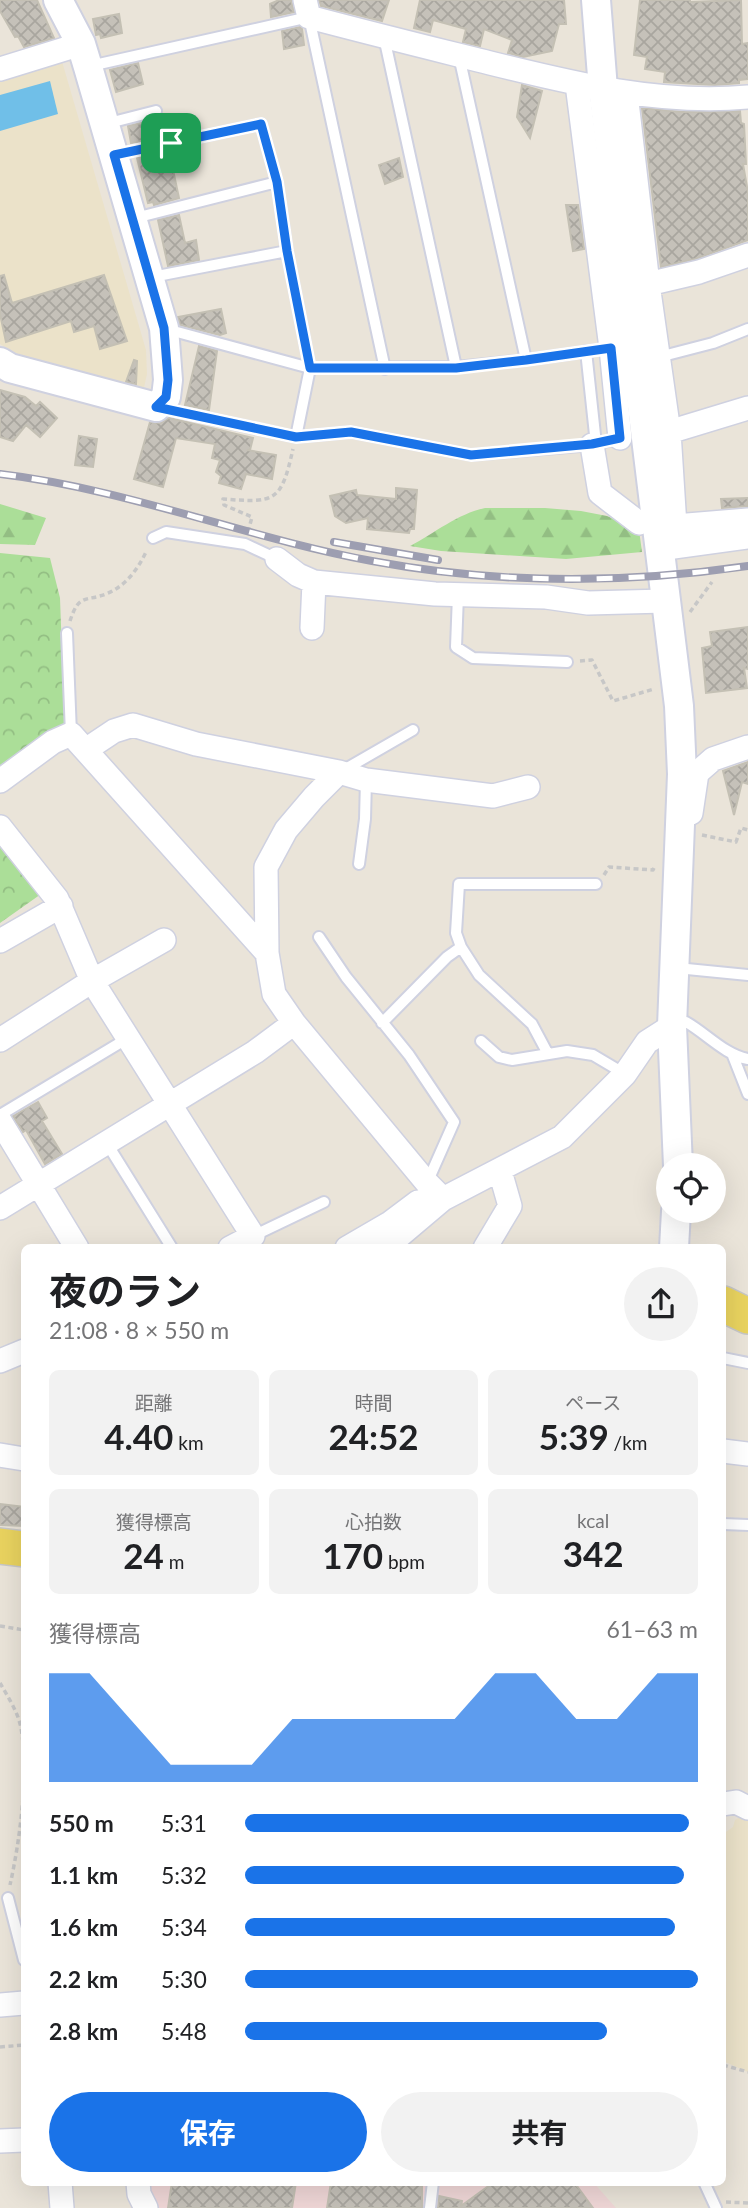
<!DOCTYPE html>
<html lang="ja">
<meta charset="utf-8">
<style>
body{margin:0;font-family:Lato,"Noto Sans JP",sans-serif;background:#f2f2f2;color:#202124;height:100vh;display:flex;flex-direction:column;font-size:26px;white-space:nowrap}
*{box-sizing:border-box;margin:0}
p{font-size:23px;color:#757577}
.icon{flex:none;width:38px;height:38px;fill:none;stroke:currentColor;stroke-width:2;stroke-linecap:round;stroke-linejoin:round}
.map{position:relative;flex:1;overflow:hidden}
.side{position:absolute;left:21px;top:1244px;width:705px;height:942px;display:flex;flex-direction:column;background:#fff;border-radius:10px;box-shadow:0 7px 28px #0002}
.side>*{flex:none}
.tools{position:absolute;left:656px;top:1153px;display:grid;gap:14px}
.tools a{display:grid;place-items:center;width:70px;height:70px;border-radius:50%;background:#fff;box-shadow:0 7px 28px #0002;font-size:35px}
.pin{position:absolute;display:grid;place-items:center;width:60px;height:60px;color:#fff;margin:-30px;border-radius:14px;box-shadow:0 4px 10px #0006}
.round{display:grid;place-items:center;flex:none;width:74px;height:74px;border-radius:37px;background:#f2f2f2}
.overview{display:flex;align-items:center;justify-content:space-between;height:119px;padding:0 28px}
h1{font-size:38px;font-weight:700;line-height:52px}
.metrics{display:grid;grid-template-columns:repeat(3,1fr);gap:10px;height:119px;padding:7px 28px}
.metrics div{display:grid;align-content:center;border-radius:10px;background:#f2f2f2;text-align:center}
.metrics b{font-size:35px;font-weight:700}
.metrics small{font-size:19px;font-weight:400}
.metrics p{font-size:19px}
.chart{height:196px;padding:14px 28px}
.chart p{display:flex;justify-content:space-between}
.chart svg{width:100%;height:126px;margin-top:7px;fill:#1a73e8;opacity:.7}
.primary-button{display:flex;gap:14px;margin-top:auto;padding:14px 28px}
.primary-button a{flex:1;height:80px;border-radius:42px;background:#1a73e8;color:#fff;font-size:28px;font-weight:700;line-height:80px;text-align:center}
.primary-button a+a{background:#f2f2f2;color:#202124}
ul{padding:0 28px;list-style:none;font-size:23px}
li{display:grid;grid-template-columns:112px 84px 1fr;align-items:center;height:52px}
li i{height:18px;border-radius:9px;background:#1a73e8}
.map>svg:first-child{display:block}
</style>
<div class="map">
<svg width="748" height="2208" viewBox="0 0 748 2208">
<defs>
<pattern id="forest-firs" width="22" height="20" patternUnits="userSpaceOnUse" patternTransform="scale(1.75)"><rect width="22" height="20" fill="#abde98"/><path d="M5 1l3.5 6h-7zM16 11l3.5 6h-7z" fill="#93be83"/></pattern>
<pattern id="park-crowns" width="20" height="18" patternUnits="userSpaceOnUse" patternTransform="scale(1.75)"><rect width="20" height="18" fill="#abde98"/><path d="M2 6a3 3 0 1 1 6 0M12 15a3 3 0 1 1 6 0" fill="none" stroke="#93be83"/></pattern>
<pattern id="building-cross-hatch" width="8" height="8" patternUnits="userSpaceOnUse" patternTransform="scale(1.75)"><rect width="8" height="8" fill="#c5c1b9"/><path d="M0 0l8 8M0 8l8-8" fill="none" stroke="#a9a69f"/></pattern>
</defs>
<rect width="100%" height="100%" fill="#eae4d9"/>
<path fill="#ebe2c9" d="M61 58 146 350 147 374 143 392 26 359 0 344V76Z
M748 1812V2072L723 2061V1834L733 1827 735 1820Z"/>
<path fill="#f0d7d7" d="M146 2182H593L616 2208H156Z"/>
<path fill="url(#forest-firs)" d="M0 504 46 518 35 545 0 544Z
M485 508H545L581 511 607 516 639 530 642 552 566 559 441 551 410 546C435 533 457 514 485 508Z"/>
<path fill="url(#park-crowns)" d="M0 553 50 558 60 598 65 735 0 788Z
M0 820 51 887 0 923Z"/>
<path fill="#70bfe8" d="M50 81 58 114 0 131V95Z"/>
<path fill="url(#building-cross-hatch)" stroke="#c4c0b4" stroke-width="2" d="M0 0H37L54 38 24 47 18 36 15 37 0 11Z
M279 0H291L294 12 271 17 270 4Z
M319 0H389L382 21 321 6Z
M420 0H564L566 24H559L552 51 523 57 508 53 512 40 484 29 480 46 463 42 466 29 433 20 430 32 414 28Z
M640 0H690V2L741 0 742 44 748 43V79L739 80V83L715 85 664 82 665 72 645 69 647 57 634 55Z
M119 14 122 33 101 38 100 34 96 35 93 19Z
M300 27 302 29 304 45 284 49 282 31Z
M138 63 143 84 116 92 110 70Z
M522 85 542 91 530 138 517 117Z
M642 108 682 112 740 111 741 123 744 124 746 164H743L748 193V240L695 259 661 267Z
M163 115 167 136 131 143 128 126 158 119Z
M169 151 179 198 154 205 153 202 148 203 137 158Z
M399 158 403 177 385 184 379 165Z
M566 205H578L584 249 573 251Z
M179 215 185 243 196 240 199 260 168 266 158 220Z
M4 275 12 303 104 275 127 341 100 349 94 326 74 332 71 321 6 342 0 314V276Z
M221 309 226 333 220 335 180 325 178 317Z
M199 346 217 351 209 410 185 405Z
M134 360 137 361 136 384 126 382Z
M0 390 25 397 36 406 40 402 57 418 40 437 26 425 13 441 0 437Z
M169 418 253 438 250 450H247L276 455 272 479 246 474 241 489 219 483 221 476 216 472 220 460 212 458 215 444 176 438 163 487 134 479 150 422 160 423Z
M79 436 97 439 93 467 75 465Z
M396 488 417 490 414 529H410L409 533 367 529 368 518 346 523 335 516 330 496 356 490 357 495 396 499Z
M748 498V506L722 508 721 499Z
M748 627V669L744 668 747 688 706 693 702 648 712 646 710 632Z
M748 762V784L742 782 734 815 723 771Z
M38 1102 47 1118 42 1121 62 1154 45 1164 26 1130 23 1132 13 1116Z
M0 1504 24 1507V1526L0 1525Z
M172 2182H296L292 2208H168Z
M331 2182H422V2208H327Z
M494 2182H574L593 2208H438L439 2196 462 2201 461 2206Z"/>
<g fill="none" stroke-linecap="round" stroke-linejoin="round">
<g stroke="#cfd1e0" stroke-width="14">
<path id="service" d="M384 37 456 367
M459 56 526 360
M90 66 309 17 385 369
M105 124 156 111
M114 155 261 124 277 182 287 251 310 368 296 437
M135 218 277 182
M152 277 287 251
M166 329 310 368 456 367 526 360 611 348
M586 351 596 444
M659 357 713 343 748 329
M160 408 296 437 351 432 471 455 592 445 620 438
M153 538 166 532 245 544 277 559
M458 595 456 647 473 658 567 662
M67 633 71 734
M342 771 413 730
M359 864 365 819 366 780
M319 937 346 977 409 1055 454 1122 427 1183
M687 969 748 975
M382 1023 447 957 461 947
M675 1025 686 1022C707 1034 725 1055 748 1059
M481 1041 499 1057 512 1060 567 1051 593 1055 625 1074
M548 1054 532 1024 479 975 461 947 456 933 459 884H596
M733 1056 748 1094
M0 1115 128 1038
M106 1142 172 1248
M253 1236 324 1202
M723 1358 748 1363
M723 1524 748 1525
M8 1898 24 1960
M704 2182 716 2208
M430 2208 433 2182"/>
</g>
<g stroke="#cfd1e0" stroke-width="26">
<path id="minor" d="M305 0 309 17C369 33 430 48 490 63 575 84 660 105 748 97
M0 69 81 44
M577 84 611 348 620 438
M626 93 648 284 669 432 675 526 748 520
M648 284 699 272 748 255
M669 432 748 408
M592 445 600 493 639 523
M659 549 748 537
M277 559 298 575 314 582 435 594 546 597 588 603 665 601
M312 628 314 582
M87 749 114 731 133 725 196 744 339 772 366 780 493 796 528 787
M339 772 314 797 286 830 266 867 267 953 274 994 294 1023 427 1183 443 1199
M0 781 53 742 71 734 267 953
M691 813 697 773 713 759 748 747
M0 827 57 899 92 981 253 1236 230 1248
M0 941 61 906
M0 1040 92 981 164 940
M0 1121 77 1248
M0 1208 255 1052 294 1023
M347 1248 390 1223 418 1202
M385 1248 443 1199 562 1137 625 1074 647 1042 672 1026
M485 1248 510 1206 500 1171
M0 1361 24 1351
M723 1451 748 1454
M0 1455 24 1459
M723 1804 736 1802 748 1808
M0 2005 24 2003
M0 2141 24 2140
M60 2182 62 2208
M138 2182 139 2194 146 2208"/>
</g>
<g stroke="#cfd1e0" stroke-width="32">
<path id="tertiary" d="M596 0 603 89 679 706 682 774 672 1026 678 1166
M0 362 10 368 156 407 166 397 168 380 164 328 88 67 81 44 58 0
M674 1248 676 1211"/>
</g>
<g stroke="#c7c7c7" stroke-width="38">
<path id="primary" d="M723 1304 748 1316
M0 1546 24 1549"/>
</g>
<path stroke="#c7c7c7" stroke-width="3.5" stroke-dasharray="5 3.5" stroke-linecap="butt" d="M248 532 252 517 224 505 223 499C276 503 281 502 293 449
M690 612 712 582
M70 621C79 593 85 602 106 594 126 586 138 569 147 550
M580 661 592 660 613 701 654 689
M702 835 736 842 741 828 748 830
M604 875 609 867 653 870 654 868
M0 1626 24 1630
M0 1683C8 1697 18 1712 21 1728 29 1773 20 1840 10 1885
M0 2047 24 2045
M723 2065 748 2072
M726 2202 748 2203"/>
<use href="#service" stroke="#fff" stroke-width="10"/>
<use href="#minor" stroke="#fff" stroke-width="23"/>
<use href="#tertiary" stroke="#fff" stroke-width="28"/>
<use href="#primary" stroke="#e9d35f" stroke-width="35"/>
<g stroke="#9d9eb1" stroke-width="8">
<path id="rail" d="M0 474C127 489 247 538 372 561 496 584 624 584 748 566
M334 542 438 560"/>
</g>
<use href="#rail" stroke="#fff" stroke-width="5" stroke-dasharray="16" stroke-linecap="butt"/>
</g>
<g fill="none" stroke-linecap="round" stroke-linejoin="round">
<g stroke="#fff" stroke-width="14">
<path id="route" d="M261 124 277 182 287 251 310 368H456L526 360 611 348 620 438 592 444 471 455 351 432 296 437 156 407 166 397 168 380 164 328 114 155Z"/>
</g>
<use href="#route" stroke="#1a73e8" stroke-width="9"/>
</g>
</svg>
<div class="tools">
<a><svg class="icon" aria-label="locate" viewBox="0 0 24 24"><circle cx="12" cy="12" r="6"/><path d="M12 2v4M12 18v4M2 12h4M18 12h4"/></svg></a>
</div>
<div class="pin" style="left:171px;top:143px;background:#1e9e55"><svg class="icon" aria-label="arrive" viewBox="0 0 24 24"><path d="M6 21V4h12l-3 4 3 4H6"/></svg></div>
<section class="side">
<div class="overview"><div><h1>夜のラン</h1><p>21:08 · 8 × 550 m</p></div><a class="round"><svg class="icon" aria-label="share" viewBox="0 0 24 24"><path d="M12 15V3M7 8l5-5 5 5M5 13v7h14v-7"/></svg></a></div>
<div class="metrics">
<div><p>距離</p><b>4.40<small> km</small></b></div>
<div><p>時間</p><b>24:52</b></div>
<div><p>ペース</p><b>5:39<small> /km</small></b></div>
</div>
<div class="metrics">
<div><p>獲得標高</p><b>24<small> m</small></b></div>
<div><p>心拍数</p><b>170<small> bpm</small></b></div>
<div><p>kcal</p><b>342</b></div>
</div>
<div class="chart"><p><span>獲得標高</span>61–63 m</p>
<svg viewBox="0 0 160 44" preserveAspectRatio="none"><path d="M0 44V6L10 6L20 22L30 38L40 38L50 38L60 22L70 22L80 22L90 22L100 22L110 6L120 6L130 22L140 22L150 6L160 6V44z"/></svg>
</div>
<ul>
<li><b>550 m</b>5:31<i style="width:98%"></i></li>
<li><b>1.1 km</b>5:32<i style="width:97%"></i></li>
<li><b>1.6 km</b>5:34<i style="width:95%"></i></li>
<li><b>2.2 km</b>5:30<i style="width:100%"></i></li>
<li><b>2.8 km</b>5:48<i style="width:80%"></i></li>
</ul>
<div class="primary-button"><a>保存</a><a>共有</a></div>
</section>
</div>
